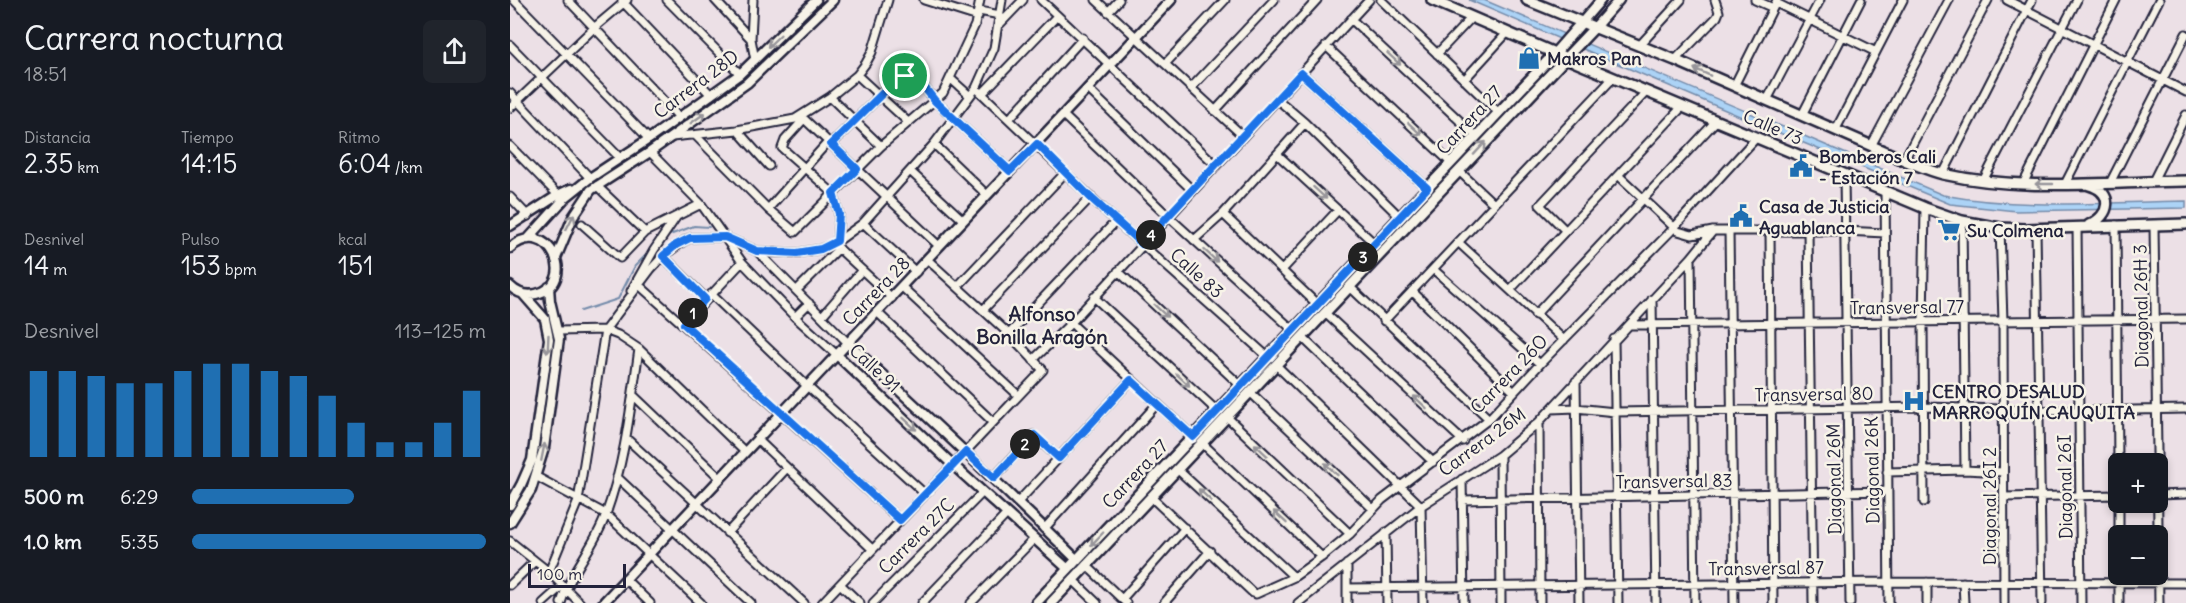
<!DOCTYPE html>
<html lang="es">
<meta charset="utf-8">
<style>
body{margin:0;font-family:Delius,sans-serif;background:#20242c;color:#f1f3f6;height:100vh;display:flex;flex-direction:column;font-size:22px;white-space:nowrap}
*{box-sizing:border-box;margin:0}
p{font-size:20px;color:#9ea1a6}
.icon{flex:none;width:33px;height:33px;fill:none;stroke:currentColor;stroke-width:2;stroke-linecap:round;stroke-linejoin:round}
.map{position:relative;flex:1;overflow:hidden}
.side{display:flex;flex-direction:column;background:#171b24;width:510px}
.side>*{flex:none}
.buttons{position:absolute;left:1598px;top:453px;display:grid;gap:12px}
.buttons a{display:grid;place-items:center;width:60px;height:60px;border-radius:9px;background:#171b24;box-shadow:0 3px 9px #0003;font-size:30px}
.scale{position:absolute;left:18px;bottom:15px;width:98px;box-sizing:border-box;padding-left:6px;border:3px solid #22223b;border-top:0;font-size:16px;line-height:21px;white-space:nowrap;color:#22223b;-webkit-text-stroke:4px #f7f3e8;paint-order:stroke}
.pin{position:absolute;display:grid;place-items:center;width:51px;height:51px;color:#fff;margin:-26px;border:3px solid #fff;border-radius:50%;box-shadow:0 2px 6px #0007}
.km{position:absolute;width:30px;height:30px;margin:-15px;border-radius:50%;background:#222;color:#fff;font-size:16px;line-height:30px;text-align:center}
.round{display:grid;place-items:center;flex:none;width:63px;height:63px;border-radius:9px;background:#20242c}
.headline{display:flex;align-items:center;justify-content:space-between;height:102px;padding:0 24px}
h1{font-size:33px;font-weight:600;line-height:45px}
.stats{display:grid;grid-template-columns:repeat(3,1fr);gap:9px;height:102px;padding:6px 24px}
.stats div{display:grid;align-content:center}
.stats b{font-size:26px;font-weight:600}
.stats small{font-size:16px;font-weight:400}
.stats p{font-size:16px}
.chart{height:168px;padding:12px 24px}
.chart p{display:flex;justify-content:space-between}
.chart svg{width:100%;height:108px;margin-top:6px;stroke:#1f6fb2;stroke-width:6}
ul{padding:0 24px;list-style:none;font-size:20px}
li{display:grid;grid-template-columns:96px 72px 1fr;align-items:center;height:45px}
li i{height:15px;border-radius:8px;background:#1f6fb2}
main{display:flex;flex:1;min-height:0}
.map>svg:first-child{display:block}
</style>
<main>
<section class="side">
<div class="headline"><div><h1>Carrera nocturna</h1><p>18:51</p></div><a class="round"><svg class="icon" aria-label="share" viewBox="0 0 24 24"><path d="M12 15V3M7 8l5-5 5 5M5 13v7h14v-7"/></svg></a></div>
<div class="stats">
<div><p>Distancia</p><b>2.35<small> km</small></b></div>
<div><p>Tiempo</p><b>14:15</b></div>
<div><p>Ritmo</p><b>6:04<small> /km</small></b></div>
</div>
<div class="stats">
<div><p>Desnivel</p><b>14<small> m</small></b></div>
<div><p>Pulso</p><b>153<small> bpm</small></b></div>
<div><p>kcal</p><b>151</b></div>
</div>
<div class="chart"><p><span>Desnivel</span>113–125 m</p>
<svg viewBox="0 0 160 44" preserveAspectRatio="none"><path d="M5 44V9M15 44V9M25 44V11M35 44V14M45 44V14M55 44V9M65 44V6M75 44V6M85 44V9M95 44V11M105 44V19M115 44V30M125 44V38M135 44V38M145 44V30M155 44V17"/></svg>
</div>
<ul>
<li><b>500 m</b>6:29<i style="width:55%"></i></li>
<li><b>1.0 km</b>5:35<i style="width:100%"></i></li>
</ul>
</section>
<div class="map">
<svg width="1676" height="603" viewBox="0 0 1676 603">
<rect width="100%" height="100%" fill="#ece0e6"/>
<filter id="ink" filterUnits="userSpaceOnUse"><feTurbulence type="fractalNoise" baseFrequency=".0167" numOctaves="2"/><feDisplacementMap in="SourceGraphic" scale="12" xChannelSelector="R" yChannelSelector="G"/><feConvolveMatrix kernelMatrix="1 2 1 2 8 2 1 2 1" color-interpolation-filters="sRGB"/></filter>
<g filter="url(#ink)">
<path fill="#acd3f6" stroke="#758cab" stroke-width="1.5" d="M959 0H974L1433 195C1513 210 1596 202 1676 201V208L1506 211 1440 204 1241 121Z"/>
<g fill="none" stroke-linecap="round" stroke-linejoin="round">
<path stroke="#758cab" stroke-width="2" d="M157 236 184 226 199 227
M71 311 108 299 125 266 142 249"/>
<g stroke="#22223b" stroke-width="11">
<path id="minor" d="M4 0 139 139
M58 0 169 117
M157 0 230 74
M205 0 241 39
M243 0 241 39 245 60
M414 0 468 17
M531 0 706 165
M586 0 733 136
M871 0 989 113
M1245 0 1263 8
M1497 0 1676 92
M112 1 201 95
M1266 3 1366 52
M469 11 490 15
M598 12 609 0
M841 19 966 136
M490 24 513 0
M0 45 110 158
M816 46 941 163
M1129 46 1171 0
M927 54 962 17
M1165 60 1207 17 1209 12 1205 0
M655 64 715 0
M791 73 917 188
M347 75 398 122
M441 79 460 96
M954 80 997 33
M1224 86 1267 0
M682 87 764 0
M466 88 606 221 758 357
M578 89 682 190
M0 93 80 178
M472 94 547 16
M320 97 371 146
M767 99 795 123 890 217
M1257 100 1310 0
M0 108 85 27 117 0
M705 111 807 0
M553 115 658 216 783 330
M1292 115 1351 0
M291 116 429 246
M500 118 573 38
M294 119 275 140 272 148 323 193 329 214 327 241
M1326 129 1393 0
M227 130 259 166
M185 135 258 209 285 232 371 146 433 93 465 25 470 0
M162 137 227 130 285 119 320 97 347 75 356 63 362 52 378 0
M321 144 387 79 395 76 411 83 425 101 500 171
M424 144 477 195
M0 146 48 195
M1361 146 1439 0
M140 152 191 204 232 262 285 317 327 355
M767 154 865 244
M1394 160 1478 0
M400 171 453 220
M949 171 984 204
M1433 174 1522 0
M1108 175 1168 231 1182 235 1203 231H1335L1375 233
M1334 175 1340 603
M1473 181 1567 0
M1643 181 1676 115
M1600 183 1676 34
M1513 184 1606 0
M1555 184 1649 0
M87 186 135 232
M1375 192 1379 603
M0 197 18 216
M258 209 318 142
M713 214 808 305
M1452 221 1455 470
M353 223 406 272
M72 224 110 258 135 232 191 204
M1606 225 1608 464
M1644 225 1649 603
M1567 227 1571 603
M1490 228 1493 321 1494 603
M1526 229 1532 603
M1055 230 1030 205 1136 92
M1219 231 1224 603
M1260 231 1263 603
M1298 231 1303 603
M684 240 713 214 795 123
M948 242 1054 340
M324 244 382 298
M247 251 338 343
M153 256 196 299
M1181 258 1185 603
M923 269 1030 364
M772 270 828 210
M608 271 731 386
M129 285 390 520
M448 286 555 173
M392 287 508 395
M840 287 979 419
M287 290 329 248
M1000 290 1172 107
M121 291 144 250 167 216
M902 291 1004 392
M201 294 297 386 415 494
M584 297 707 411
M1142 299 1146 603
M473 310 581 197
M368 313 483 422
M815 313 953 441
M1025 315 1206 121
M312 316 352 270
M285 317 299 303
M874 321 1103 78
M561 323 683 437
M174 324 232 262
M1119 325 1676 319
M48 331 95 330 141 269 153 256 174 241 180 238 215 237 247 251 287 253 311 249 324 244 353 223 424 144 466 88 484 48 492 0
M499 334 606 221
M792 337 923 462
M1104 339 1108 603
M523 360 561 323 859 0
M766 365 911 506 913 603
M1066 381 1069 603
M740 392 863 509
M123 395 210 478
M1041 409 1066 408 1105 412 1414 407 1569 411 1676 409
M717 417 840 534
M1029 422 1030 603
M116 438 294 603
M247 439 362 549
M692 443 812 557
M990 455 991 603
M667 469 784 577
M1377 472 1455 470 1493 472
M27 477 96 514 191 603
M107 477 241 603
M484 478 523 435 549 458
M952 479 954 603
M1647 495 1676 494
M641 497 743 593 746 594 784 577 812 557 840 534 872 500 979 419 1030 364 1161 231 1247 137
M1494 497 1608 495
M952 500 1377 491
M508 502 621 380
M1414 502 1413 322 1415 208
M1609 502V536
M534 529 647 404
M876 532 877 603
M217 533 277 468
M0 541 39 572 70 603
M837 564V603
M576 565 616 603
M39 572 68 501 95 330 108 335 129 349 235 452
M1609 574V603
M115 579 140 603
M563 580 587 603
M1417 582V603
M1453 582 1454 603
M330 584 350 603
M0 585 25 561
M837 588 1379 582 1676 583
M612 599 675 528
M33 603 52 586
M51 603C60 573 84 547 95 517 115 463 121 405 129 349
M312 603 533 370 499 334 418 260
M363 603 473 492
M412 603 497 514
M461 603 524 539
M654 603 700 551
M788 603 911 506 990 455 1029 422 1181 258 1203 231"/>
</g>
<g stroke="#22223b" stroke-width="13">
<path id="tertiary" d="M1072 22 1091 0
M1084 28 1109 0
M0 226 48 195 61 189
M18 239 55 198 80 178 139 139 230 74 306 0
M0 248C39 214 70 285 26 294 16 296 7 293 0 286
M46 258 63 217 81 190 140 152 237 83 323 0
M338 343C415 414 492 486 567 560
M327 355 443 465 558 569
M0 505 11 485 22 460 39 339 35 319 13 294
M0 523 21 490 34 448 49 339 40 301 39 287
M93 603 661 0"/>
</g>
<g stroke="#22223b" stroke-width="14">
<path id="secondary" d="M922 0 1056 58 1415 208 1452 221 1490 228 1515 229 1676 224
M1017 0 1165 60 1394 160C1407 165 1420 171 1433 174 1512 192 1596 182 1676 181
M1579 185C1604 192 1601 216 1579 225
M526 603 1045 53 1072 22
M541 603 1084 28"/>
</g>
<use href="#minor" stroke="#f7f3e8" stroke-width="7"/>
<use href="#tertiary" stroke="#f7f3e8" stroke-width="8"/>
<use href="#secondary" stroke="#f7f3e8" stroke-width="9"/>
</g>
<defs><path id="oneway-shaft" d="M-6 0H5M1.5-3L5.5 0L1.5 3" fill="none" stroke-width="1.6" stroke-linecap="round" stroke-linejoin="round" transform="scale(1.5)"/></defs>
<g stroke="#97959a">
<use href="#oneway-shaft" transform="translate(264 41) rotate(136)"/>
<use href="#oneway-shaft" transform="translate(884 59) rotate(43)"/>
<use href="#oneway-shaft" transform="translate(1192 72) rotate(-156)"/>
<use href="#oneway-shaft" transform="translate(188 118) rotate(-35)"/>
<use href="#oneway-shaft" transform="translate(905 129) rotate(43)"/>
<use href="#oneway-shaft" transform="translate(970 148) rotate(-47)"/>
<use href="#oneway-shaft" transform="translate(1534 184) rotate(180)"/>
<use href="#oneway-shaft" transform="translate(810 193) rotate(42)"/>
<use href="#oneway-shaft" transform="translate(60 222) rotate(-63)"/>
<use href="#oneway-shaft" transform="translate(701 256) rotate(42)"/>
<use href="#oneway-shaft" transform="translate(651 311) rotate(43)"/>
<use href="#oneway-shaft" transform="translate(38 344) rotate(93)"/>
<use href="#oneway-shaft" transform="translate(673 380) rotate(43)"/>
<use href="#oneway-shaft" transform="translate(910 402) rotate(-137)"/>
<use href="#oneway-shaft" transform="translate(400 424) rotate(43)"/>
<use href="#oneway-shaft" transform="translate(751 450) rotate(-137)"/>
<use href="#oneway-shaft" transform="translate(33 452) rotate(-79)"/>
<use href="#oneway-shaft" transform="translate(821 469) rotate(-137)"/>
<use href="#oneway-shaft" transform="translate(695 495) rotate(-137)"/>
<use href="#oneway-shaft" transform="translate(770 517) rotate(-137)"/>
<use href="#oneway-shaft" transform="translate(587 539) rotate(134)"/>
</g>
</g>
<g fill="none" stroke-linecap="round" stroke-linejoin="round" filter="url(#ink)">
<g stroke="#fff" stroke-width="12">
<path id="route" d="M791 73 917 188 683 437 621 380 549 458 524 435 484 478 456 452 390 520 174 324 195 299 153 256 166 245 180 238 215 237 247 251 287 253 311 249 327 241 329 214 323 193 347 169 321 144 389 77 395 76 411 83 425 101 500 171 527 144 581 198 632 244Z"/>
</g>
<use href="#route" stroke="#1a73e8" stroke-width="8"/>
</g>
<defs>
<g id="shop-bare" transform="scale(1.8)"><path d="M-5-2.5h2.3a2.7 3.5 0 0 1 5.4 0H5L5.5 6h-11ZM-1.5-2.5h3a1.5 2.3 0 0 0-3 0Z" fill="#1f6fb2" stroke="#f7f3e8" stroke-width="2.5" paint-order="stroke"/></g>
<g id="civic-bare" transform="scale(1.8)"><path d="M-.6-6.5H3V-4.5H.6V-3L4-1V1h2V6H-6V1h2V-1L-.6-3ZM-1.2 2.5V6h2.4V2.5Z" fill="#1f6fb2" stroke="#f7f3e8" stroke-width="2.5" paint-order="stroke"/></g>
<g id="supermarket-bare" transform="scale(1.8)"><path d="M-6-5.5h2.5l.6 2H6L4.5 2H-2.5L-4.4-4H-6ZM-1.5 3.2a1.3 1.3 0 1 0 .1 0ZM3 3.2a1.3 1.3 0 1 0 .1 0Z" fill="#1f6fb2" stroke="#f7f3e8" stroke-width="2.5" paint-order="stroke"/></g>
<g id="hospital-bare" transform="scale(1.8)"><path d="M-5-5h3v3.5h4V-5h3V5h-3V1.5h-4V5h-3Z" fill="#1f6fb2" stroke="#f7f3e8" stroke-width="2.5" paint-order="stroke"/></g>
</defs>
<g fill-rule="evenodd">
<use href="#shop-bare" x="1019" y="58"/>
<use href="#civic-bare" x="1291" y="166"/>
<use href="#civic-bare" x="1231" y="216"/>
<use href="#supermarket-bare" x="1439" y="230"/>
<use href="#hospital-bare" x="1404" y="401"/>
</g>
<g text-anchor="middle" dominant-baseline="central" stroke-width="5" stroke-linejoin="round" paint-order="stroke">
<g font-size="18" font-weight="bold" fill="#22223b" stroke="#f7f3e8" text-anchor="start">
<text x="1037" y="58">Makros Pan</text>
<text x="1309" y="156">Bomberos Cali<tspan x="1309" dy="21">- Estación 7</tspan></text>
<text x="1249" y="206">Casa de Justicia<tspan x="1249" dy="21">Aguablanca</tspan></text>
<text x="1457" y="230">Su Colmena</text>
<text x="1422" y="391">CENTRO DESALUD<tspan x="1422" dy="21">MARROQUÍN CAUQUITA</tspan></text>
</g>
<g font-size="18" fill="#22223b" stroke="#f7f3e8">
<text transform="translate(186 84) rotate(-37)">Carrera 28D</text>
<text transform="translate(959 120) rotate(-47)">Carrera 27</text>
<text transform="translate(1263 127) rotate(23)">Calle 73</text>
<text transform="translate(687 273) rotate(42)">Calle 83</text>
<text transform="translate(366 291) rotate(-46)">Carrera 28</text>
<text transform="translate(1631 306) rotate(-91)">Diagonal 26H 3</text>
<text transform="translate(1397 307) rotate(-1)">Transversal 77</text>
<text transform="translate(365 368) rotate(43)">Calle 91</text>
<text transform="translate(999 374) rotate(-46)">Carrera 26O</text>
<text transform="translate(1304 394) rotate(-1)">Transversal 80</text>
<text transform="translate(972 442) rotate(-36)">Carrera 26M</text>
<text transform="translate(1362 470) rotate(-91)">Diagonal 26K</text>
<text transform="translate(625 474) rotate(-47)">Carrera 27</text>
<text transform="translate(1324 479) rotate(-91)">Diagonal 26M</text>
<text transform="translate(1164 481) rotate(-1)">Transversal 83</text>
<text transform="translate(1555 487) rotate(-91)">Diagonal 26I</text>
<text transform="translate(1479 506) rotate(-90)">Diagonal 26I 2</text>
<text transform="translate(406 536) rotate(-45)">Carrera 27C</text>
<text transform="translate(1256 568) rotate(-1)">Transversal 87</text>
</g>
<g font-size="20" font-weight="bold" fill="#22223b" stroke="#f7f3e8">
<text x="532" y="313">Alfonso<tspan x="532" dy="23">Bonilla Aragón</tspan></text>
</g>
</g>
</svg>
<div class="buttons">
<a>+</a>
<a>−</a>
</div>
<div class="scale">100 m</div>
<div class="pin" style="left:395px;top:76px;background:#1e9e55"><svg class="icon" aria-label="arrive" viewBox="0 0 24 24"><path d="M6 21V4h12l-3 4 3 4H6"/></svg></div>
<b class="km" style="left:183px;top:313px">1</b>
<b class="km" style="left:515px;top:444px">2</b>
<b class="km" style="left:853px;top:257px">3</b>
<b class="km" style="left:641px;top:235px">4</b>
</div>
</main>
